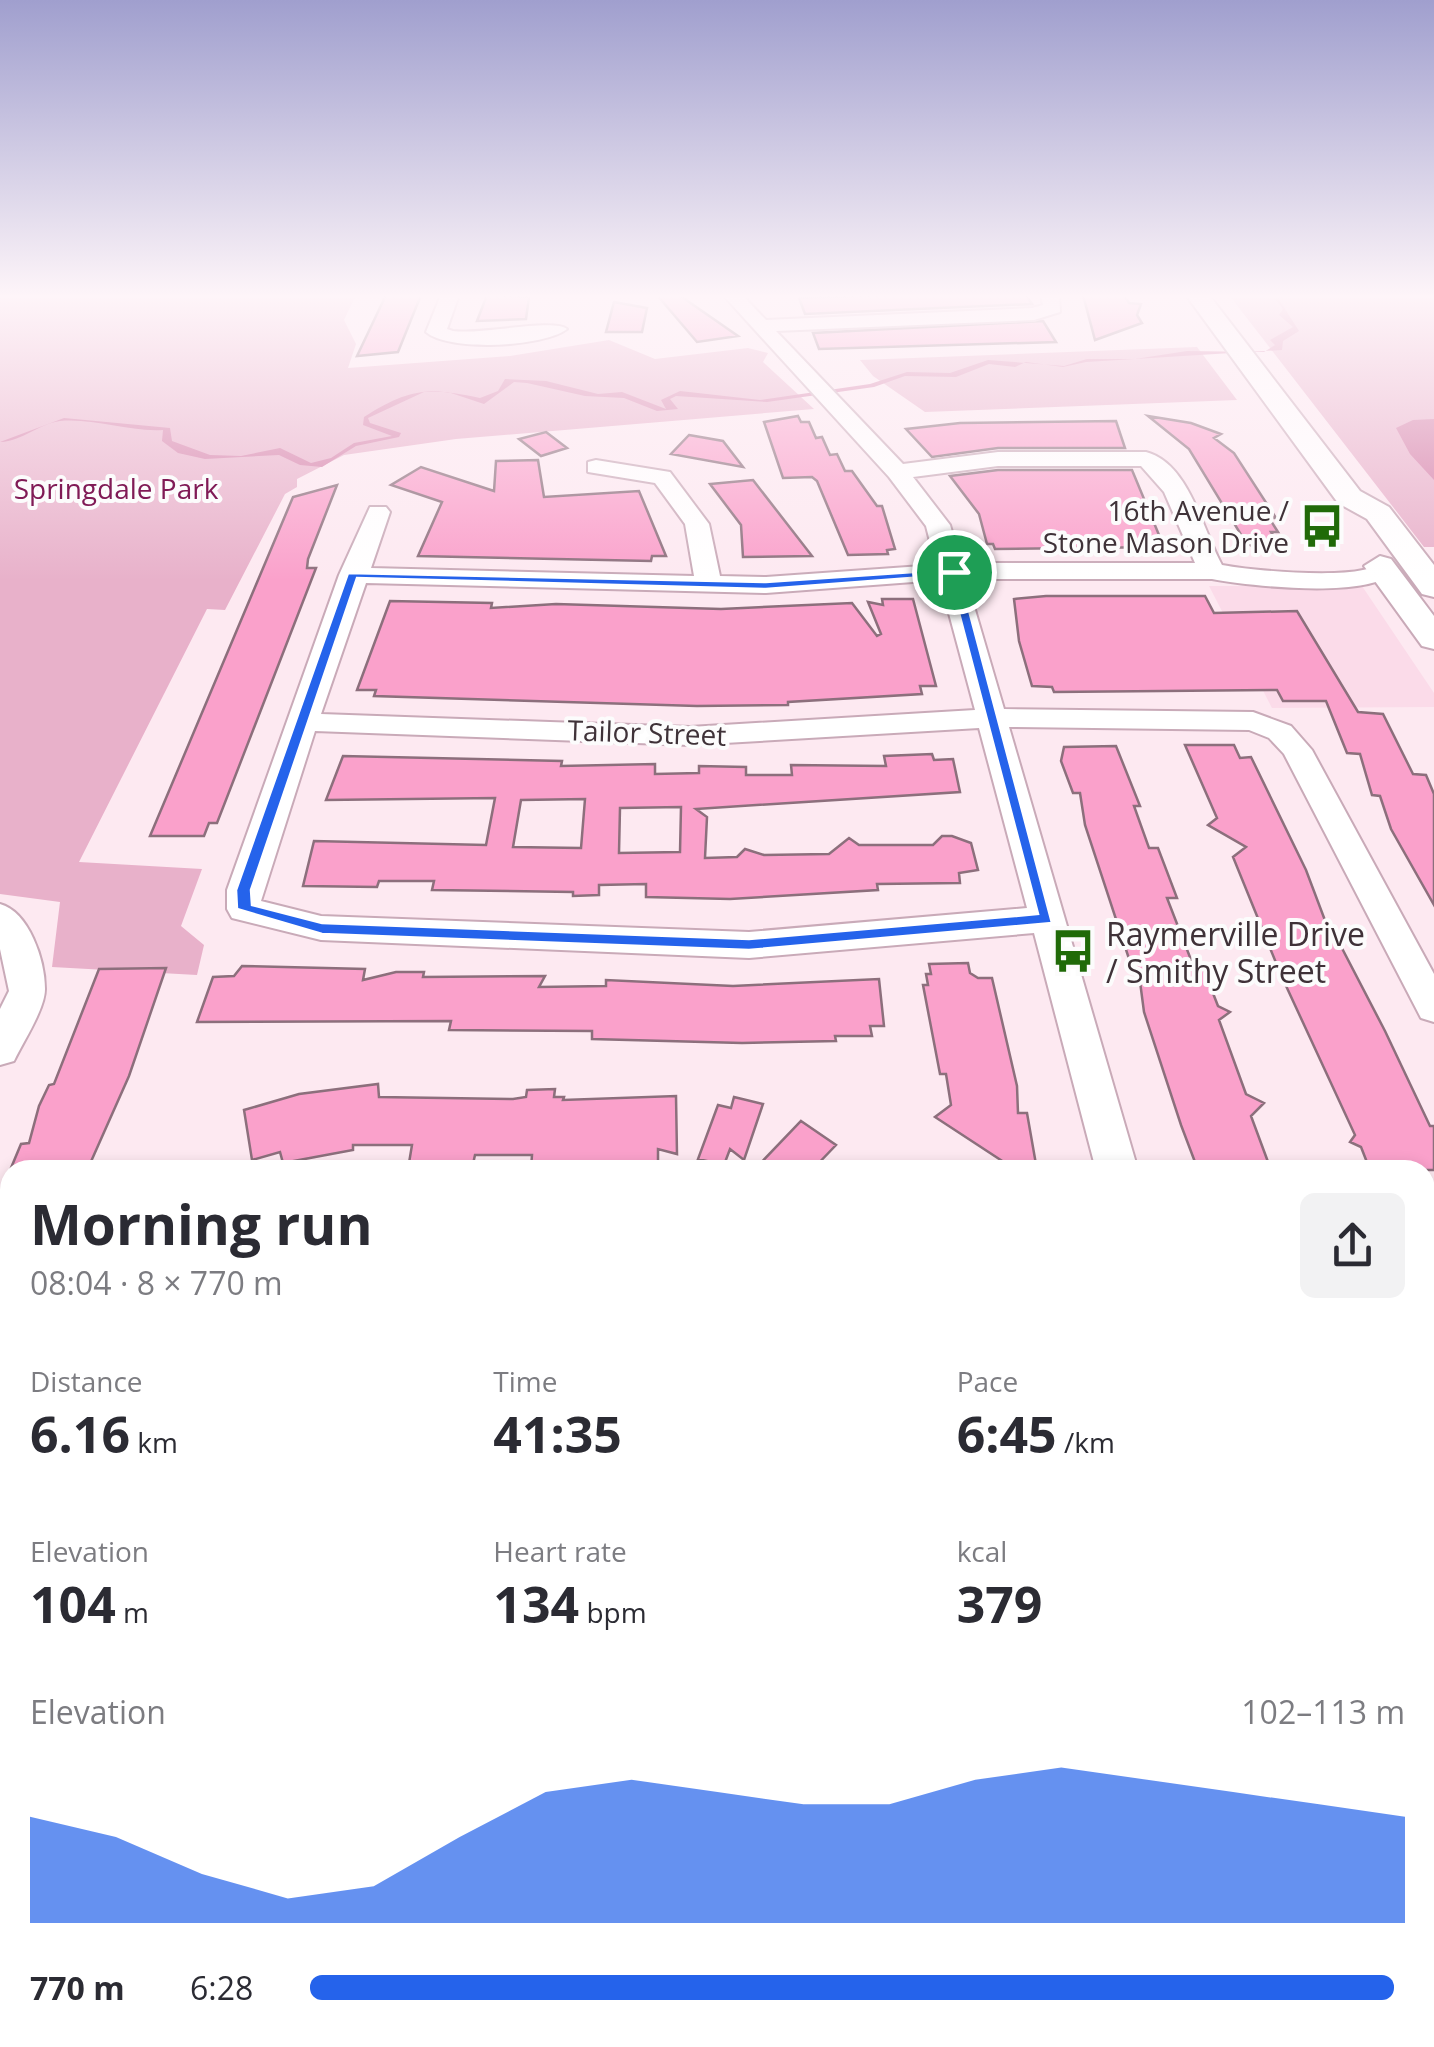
<!DOCTYPE html>
<meta charset="utf-8">
<style>
body{margin:0;font-family:"Open Sans",sans-serif;background:#f2f2f3;color:#2b2b33;height:100vh;display:flex;flex-direction:column;font-size:38px;white-space:nowrap}
*{box-sizing:border-box;margin:0}
p{font-size:32px;color:#7c7c81}
.icon{flex:none;width:55px;height:55px;fill:none;stroke:currentColor;stroke-width:2;stroke-linecap:round;stroke-linejoin:round}
.map{position:relative;flex:1;overflow:hidden}
.details{position:absolute;left:0px;top:1160px;width:1435px;height:888px;display:flex;flex-direction:column;background:#fff;border-radius:30px 30px 0 0;box-shadow:0 5px 15px #0003}
.details>*{flex:none}
.pin{position:absolute;display:grid;place-items:center;width:85px;height:85px;color:#fff;margin:-42px;border:5px solid #fff;border-radius:50%;box-shadow:0 2px 10px #0007}
.round{display:grid;place-items:center;flex:none;width:105px;height:105px;border-radius:15px;background:#f2f2f3}
.head{display:flex;align-items:center;justify-content:space-between;height:170px;padding:0 30px}
h1{font-size:55px;font-weight:700;line-height:75px}
.metrics{display:grid;grid-template-columns:repeat(3,1fr);gap:15px;height:170px;padding:10px 30px}
.metrics div{display:grid;align-content:center}
.metrics b{font-size:50px;font-weight:700}
.metrics small{font-size:28px;font-weight:400}
.metrics p{font-size:28px}
.chart{height:280px;padding:20px 30px}
.chart p{display:flex;justify-content:space-between}
.chart svg{width:100%;height:180px;margin-top:10px;fill:#2563eb;opacity:.7}
ul{padding:0 30px;list-style:none;font-size:32px}
li{display:grid;grid-template-columns:160px 120px 1fr;align-items:center;height:75px}
li i{height:25px;border-radius:12px;background:#2563eb}
.map>svg:first-child{display:block}
</style>
<div class="map">
<svg width="1434" height="2047" viewBox="0 0 1434 2047">
<rect width="100%" height="100%" fill="#fde9f1"/>
<path fill="#fbdbe9" d="M1209 586H1362L1434 693V707L1272 708Z"/>
<path fill="#e8b1ca" d="M0 295H356L344 320 356 344 348 368 510 356 609 340 655 359 748 348 768 353 763 362 814 409 456 439 344 455 297 479V487L285 494 225 610 207 609 79 862 202 869 181 926 204 945 197 975 52 967 60 902 0 894Z
M1229 295H1434V547H1424Z
M1197 347 1237 400 925 412 873 376 860 360Z"/>
<path fill="#d47fa8" d="M1284 295H1305L1278 298 1299 331 1283 341 1282 350 1086 362 1063 367 1026 362 1015 367 989 364 956 377 905 376 874 387 767 402 676 396 670 399 678 409 657 411 624 398 585 396 527 383 514 382 484 404 448 392H424L368 418 370 423 401 433 399 437 356 446 322 467 300 465 279 455 205 459 178 453 162 441 163 430C128 432 94 418 60 421 38 424 23 441 0 442L64 418 170 428 172 441 210 455 241 456 280 448 311 463 331 458 354 443 392 436 363 425 364 417C410 388 428 387 480 398L498 391 505 379 546 381 598 394 622 392 666 409 661 400 680 391 760 400 870 384 907 372 950 373 988 360 1064 366 1087 359H1135L1187 351 1264 352 1275 345 1270 340 1293 327 1279 315 1283 309 1275 299Z
M1434 419V480L1410 454 1396 428 1413 420Z"/>
<path fill="#faa1cb" stroke="#8c6f7c" stroke-width="2.5" fill-rule="evenodd" d="M386 295H421L398 352 357 356Z
M487 295 529 297 526 319 477 321Z
M657 295H679L738 336 697 342Z
M894 295H1026L1032 304 805 314 799 298Z
M1083 295H1124L1129 303 1141 304 1137 315 1142 323 1095 340Z
M614 302 647 308 642 332H606Z
M1043 321 1056 342 819 349 813 333Z
M798 416 801 422H809L816 438 822 437 830 455 837 454 845 471H852L877 506H882L895 549 887 550 888 554 848 555 817 481 812 477 783 478 764 422Z
M1148 416 1191 423 1221 434 1214 438 1234 453 1276 518H1269L1278 532H1271L1281 548H1256L1246 543 1189 449Z
M1116 421 1125 448H998L932 457 906 429 960 423Z
M546 432 567 448 541 456 519 439Z
M689 435 723 441 743 467 671 454Z
M538 460 544 497 639 491 666 556H652L651 561 418 556 442 502 391 485 421 467 494 491 496 461Z
M998 470H1132L1164 547 995 549 993 544H987L979 514 950 476Z
M753 480 812 556 743 557 741 525 710 484Z
M337 485 308 559 307 568H316L217 823H209L204 836H150L293 497Z
M1046 596H1205L1214 613 1297 611 1358 712 1383 714 1413 774 1426 775 1434 794V905L1391 829 1380 796 1372 795 1360 754 1347 753 1326 701H1283L1277 690 1054 692 1052 687 1032 686 1019 641 1014 599Z
M882 599H913L936 686H920L922 694 788 702V705L697 706 374 696 376 690H357L390 601 492 603 491 608 556 604 721 609 852 603 877 636 881 634 868 602 883 605Z
M1185 745H1234L1240 758 1251 757 1306 870 1329 931H1333L1385 1031 1430 1126H1434V1170H1370L1361 1147 1350 1142 1355 1135 1281 975 1233 857 1246 847 1208 825 1217 818Z
M1116 746 1140 806H1134L1149 848H1158L1177 898H1167L1193 965H1202L1218 1006 1230 1012 1219 1020 1246 1094 1264 1103 1251 1116 1271 1170H1198L1181 1125 1144 1012 1139 974H1134L1085 825 1080 793H1073L1061 761 1064 747Z
M932 754 934 760 953 759 960 792 696 809 707 817 705 858 737 857 745 849 764 855 829 854 849 838 859 845H933L942 836H952L971 843 978 870 959 873 960 883 877 884 878 890 730 899 646 897V884L599 885V895L573 896V892L432 890 434 881H379L377 887 303 886 314 841 486 845 495 798 326 800 343 756 562 761 561 766 655 764V774L699 773V766L746 767V775H792L791 765 886 766 884 756ZM585 799 581 848 513 847 521 800ZM681 807 680 852 619 853 620 808Z
M968 963 970 973 978 978H992L1017 1086 1018 1113H1027L1037 1170H1016L935 1117 951 1105 946 1074H940L923 985H928L926 974H931L929 964Z
M242 966 365 969 363 980 396 972H424L423 977 545 976 539 987 606 986V980L733 986 879 979 884 1026H870L872 1036H835L836 1041 742 1043 592 1039V1031L449 1030 451 1021 197 1022 213 977 234 976Z
M166 968 129 1076 89 1166 11 1168 21 1144 29 1143 39 1106 49 1085 54 1084 99 969Z
M378 1084 379 1097 513 1099 526 1097 527 1090 555 1089 554 1097H564L563 1100 676 1096 677 1154 658 1149V1164L617 1165V1169L531 1168 532 1155H475L473 1164 409 1163 412 1145H353V1150L283 1163 280 1152 252 1160 244 1110 299 1094Z
M734 1097 763 1104 744 1160 730 1149 724 1165 698 1159 718 1105 731 1108Z
M801 1121 836 1145 812 1170H754Z"/>
<g fill="none" stroke-linecap="round" stroke-linejoin="round">
<g stroke="#c9aab8" stroke-width="4">
<path id="minor" d="M441 295H459L447 329 453 331C480 335 553 318 567 329 544 347 449 352 426 332Z
M723 295H742L766 320 1032 308 1043 305 1041 295H1059L1060 312 1034 320 776 331 903 464 998 452H1146C1189 463 1203 531 1222 565 1255 571 1331 577 1363 570 1375 568 1380 561 1393 565L1397 570C1372 600 1249 586 1212 579H966L1004 709 1253 712 1291 726 1312 750 1434 974V1022L1421 1018 1284 754 1269 738 1249 730 1009 727 1138 1170H1096L1034 933 749 958 321 940 232 918 227 909V890L339 575 370 507H386L390 512 371 568 694 576 685 524 655 483 588 472V462L596 460 670 472 709 524 720 576 766 577 936 565 926 526 889 477ZM998 466H1141L1164 492 1195 563H961L950 525 913 477ZM940 580 975 710 690 727 321 714 366 583 766 593ZM979 728 1027 908 749 932 321 916 261 901 315 731 690 745Z
M0 904C29 912 45 960 45 989 45 1009 23 1042 14 1061L0 1065V1009L9 991 0 949Z
M1425 1468H1434V1518H1425Z
M10 1891V1963L0 1967V1895Z
M1259 2038H1381L1385 2047H1259Z"/>
</g>
<g stroke="#c9aab8" stroke-width="4">
<path id="major" d="M1186 295H1209L1360 491 1389 507 1434 565V597L1422 594 1367 519 1338 503Z
M1380 556 1391 559 1434 616V649L1422 646 1364 566Z"/>
</g>
<use href="#minor" fill="#fff" fill-rule="evenodd"/>
<use href="#major" fill="#fff" fill-rule="evenodd"/>
</g>
<linearGradient id="sky" x2="0" y2="1"><stop stop-color="#a09fce"/><stop offset="0.51" stop-color="#fef5f9"/><stop offset="1" stop-color="#fef5f9" stop-opacity="0"/></linearGradient>
<rect width="1434" height="581" fill="url(#sky)"/>
<path fill="#2563eb" stroke="#fff" stroke-width="2.5" fill-rule="evenodd" d="M958 569 1052 923 749 950 322 934 237 909 236 890 348 573 766 582ZM949 575 1038 914 749 939 322 923 252 905 251 890 357 578 766 589Z"/>
<defs>
<g id="bus-bare" transform="scale(3.45)"><path d="M-5-6H5V4H4V6H2V4H-2V6H-4V4H-5ZM-3.5-4V0h7V-4ZM-3.5 1.2v1.5H-2V1.2ZM2 1.2v1.5H3.5V1.2Z" fill="#206a08" stroke="#fcfcfc" stroke-width="2.5" paint-order="stroke"/></g>
</defs>
<g fill-rule="evenodd">
<use href="#bus-bare" x="1322" y="526"/>
<use href="#bus-bare" x="1073" y="951"/>
</g>
<g text-anchor="middle" dominant-baseline="central" stroke-width="8" stroke-linejoin="round" paint-order="stroke">
<g font-size="28" fill="#801b56" stroke="#fcfcfc">
<text x="116" y="488">Springdale Park</text>
</g>
<g font-size="28" fill="#3f3238" stroke="#fcfcfc" text-anchor="end">
<text x="1289" y="510">16th Avenue /<tspan x="1289" dy="32">Stone Mason Drive</tspan></text>
</g>
<g font-size="28" fill="#3f3238" stroke="#fcfcfc">
<text transform="translate(647 732) rotate(2)">Tailor Street</text>
</g>
<g font-size="32" fill="#3f3238" stroke="#fcfcfc" text-anchor="start">
<text x="1106" y="933">Raymerville Drive<tspan x="1106" dy="37">/ Smithy Street</tspan></text>
</g>
</g>
</svg>
<div class="pin" style="left:954px;top:572px;background:#1e9e55"><svg class="icon" aria-label="arrive" viewBox="0 0 24 24"><path d="M6 21V4h12l-3 4 3 4H6"/></svg></div>
<section class="details">
<div class="head"><div><h1>Morning run</h1><p>08:04 · 8 × 770 m</p></div><a class="round"><svg class="icon" aria-label="share" viewBox="0 0 24 24"><path d="M12 15V3M7 8l5-5 5 5M5 13v7h14v-7"/></svg></a></div>
<div class="metrics">
<div><p>Distance</p><b>6.16<small> km</small></b></div>
<div><p>Time</p><b>41:35</b></div>
<div><p>Pace</p><b>6:45<small> /km</small></b></div>
</div>
<div class="metrics">
<div><p>Elevation</p><b>104<small> m</small></b></div>
<div><p>Heart rate</p><b>134<small> bpm</small></b></div>
<div><p>kcal</p><b>379</b></div>
</div>
<div class="chart"><p><span>Elevation</span>102–113 m</p>
<svg viewBox="0 0 160 44" preserveAspectRatio="none"><path d="M0 44V18L10 23L20 32L30 38L40 35L50 23L60 12L70 9L80 12L90 15L100 15L110 9L120 6L130 9L140 12L150 15L160 18V44z"/></svg>
</div>
<ul>
<li><b>770 m</b>6:28<i style="width:99%"></i></li>
</ul>
</section>
</div>
